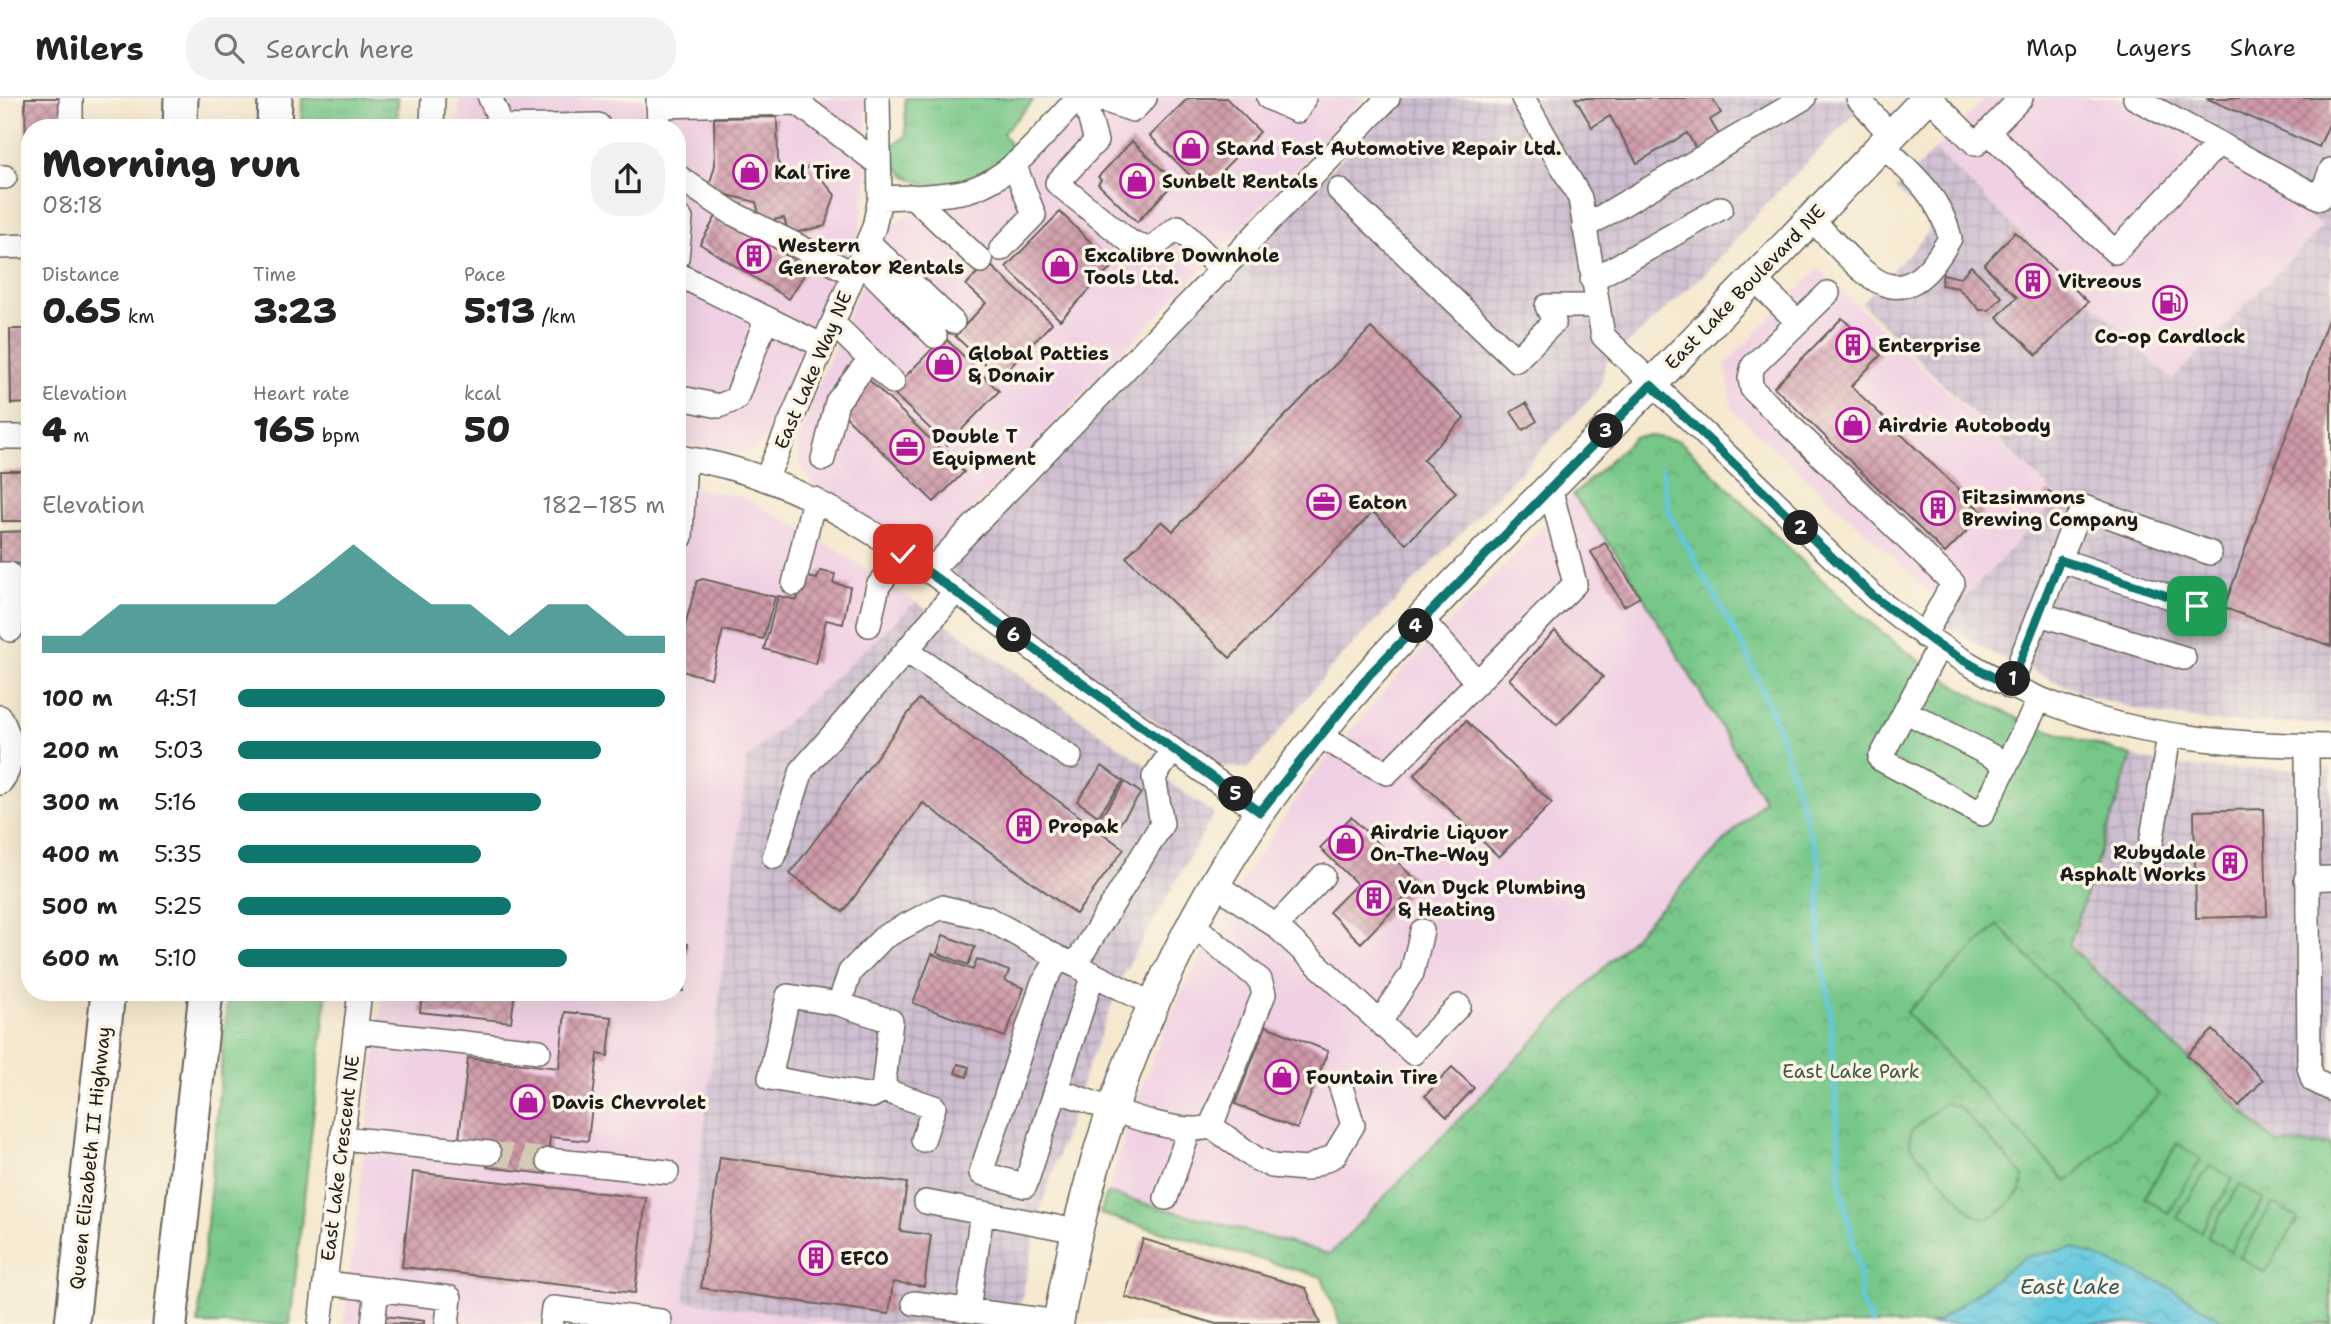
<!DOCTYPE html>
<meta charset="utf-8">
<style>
body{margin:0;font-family:"Shantell Sans",sans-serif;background:#f2f2f2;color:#222;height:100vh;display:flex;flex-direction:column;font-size:26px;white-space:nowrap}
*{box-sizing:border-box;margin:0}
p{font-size:23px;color:#767676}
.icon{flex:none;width:38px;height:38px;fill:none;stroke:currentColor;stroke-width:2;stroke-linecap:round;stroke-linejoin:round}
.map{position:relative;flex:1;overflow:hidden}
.side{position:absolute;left:21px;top:21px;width:665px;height:882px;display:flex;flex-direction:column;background:#fff;border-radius:28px;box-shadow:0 7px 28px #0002}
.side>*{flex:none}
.pin{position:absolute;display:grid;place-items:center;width:60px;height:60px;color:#fff;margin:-30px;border-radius:14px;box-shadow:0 4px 10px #0006}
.km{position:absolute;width:35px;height:35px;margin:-18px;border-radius:50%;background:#222;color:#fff;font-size:19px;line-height:35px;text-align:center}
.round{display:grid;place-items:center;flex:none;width:74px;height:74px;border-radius:28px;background:#f2f2f2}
.head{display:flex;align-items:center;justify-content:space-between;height:119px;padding:0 21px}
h1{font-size:38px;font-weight:800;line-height:52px}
.figures{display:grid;grid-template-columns:repeat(3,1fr);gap:10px;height:119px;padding:7px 21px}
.figures div{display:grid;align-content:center}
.figures b{font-size:35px;font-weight:800}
.figures small{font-size:19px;font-weight:400}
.figures p{font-size:19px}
.chart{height:196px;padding:14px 21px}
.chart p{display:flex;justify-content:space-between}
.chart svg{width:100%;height:126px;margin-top:7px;fill:#0f766e;opacity:.7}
ul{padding:0 21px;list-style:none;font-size:23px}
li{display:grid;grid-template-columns:112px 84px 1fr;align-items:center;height:52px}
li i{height:18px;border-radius:9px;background:#0f766e}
header{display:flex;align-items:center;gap:42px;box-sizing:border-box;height:98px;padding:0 35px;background:#fff;border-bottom:2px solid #e0e0e0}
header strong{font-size:33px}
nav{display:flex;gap:38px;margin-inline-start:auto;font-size:24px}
.search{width:490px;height:63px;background:#f2f2f2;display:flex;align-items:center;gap:18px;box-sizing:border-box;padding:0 24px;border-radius:28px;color:#767676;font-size:26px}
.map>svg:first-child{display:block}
</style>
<header>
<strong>Milers</strong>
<div class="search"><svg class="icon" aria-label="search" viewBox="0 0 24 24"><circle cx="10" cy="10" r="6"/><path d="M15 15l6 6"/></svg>Search here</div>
<nav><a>Map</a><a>Layers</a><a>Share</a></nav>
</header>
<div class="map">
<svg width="2331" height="1226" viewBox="0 0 2331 1226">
<defs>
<pattern id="industrial-grid" width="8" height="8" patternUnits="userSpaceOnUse" patternTransform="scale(1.75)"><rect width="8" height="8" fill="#cebed1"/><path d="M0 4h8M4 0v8" fill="none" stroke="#b0a3b3"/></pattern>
<pattern id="grass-tufts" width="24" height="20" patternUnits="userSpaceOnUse" patternTransform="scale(1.75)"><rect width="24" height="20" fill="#76c788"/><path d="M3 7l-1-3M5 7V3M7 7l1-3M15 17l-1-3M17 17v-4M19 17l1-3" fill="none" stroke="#66aa75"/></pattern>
<pattern id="park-crowns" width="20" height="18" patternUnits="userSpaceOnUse" patternTransform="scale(1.75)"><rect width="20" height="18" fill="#76c788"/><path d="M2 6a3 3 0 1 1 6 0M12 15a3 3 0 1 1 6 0" fill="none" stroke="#66aa75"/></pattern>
<pattern id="water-waves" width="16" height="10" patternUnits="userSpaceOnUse" patternTransform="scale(1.75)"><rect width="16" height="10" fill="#62c8e0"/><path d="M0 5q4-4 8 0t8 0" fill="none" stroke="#54abc0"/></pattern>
<pattern id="building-cross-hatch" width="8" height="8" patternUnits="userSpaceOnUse" patternTransform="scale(1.75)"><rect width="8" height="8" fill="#cf99a9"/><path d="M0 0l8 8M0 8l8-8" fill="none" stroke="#a77c89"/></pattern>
</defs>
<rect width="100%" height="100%" fill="#fcf5e5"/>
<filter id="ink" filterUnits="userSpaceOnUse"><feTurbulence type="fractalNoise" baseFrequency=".0143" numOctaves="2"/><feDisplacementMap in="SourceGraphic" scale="14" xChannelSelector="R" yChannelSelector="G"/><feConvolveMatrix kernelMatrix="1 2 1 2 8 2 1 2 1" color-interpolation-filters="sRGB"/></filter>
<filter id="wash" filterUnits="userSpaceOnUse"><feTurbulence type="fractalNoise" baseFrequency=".00686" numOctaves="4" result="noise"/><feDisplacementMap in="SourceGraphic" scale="28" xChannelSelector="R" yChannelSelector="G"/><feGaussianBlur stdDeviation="1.57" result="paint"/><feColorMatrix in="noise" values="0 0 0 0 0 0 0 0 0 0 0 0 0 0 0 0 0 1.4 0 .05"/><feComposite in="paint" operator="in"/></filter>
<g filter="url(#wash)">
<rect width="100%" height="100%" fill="#f5e8ce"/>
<path fill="#f0d0e4" d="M459 0H643V30H459Z
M666 0H866L867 87 858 138 775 332 754 352 739 356 677 346V30H666Z
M1090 0H1365L935 451 920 454 814 387 804 375 798 358V342L811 304 881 142 891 128 909 115 938 108Z
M1985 0H2144L2324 128 2172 282 1935 52Z
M1819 170 2058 401 1952 514 1732 311 1726 266Z
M677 387 744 399 828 446 916 504 747 661 684 1203 859 1226H344L383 894H677Z
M1573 397 1623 465 1764 702 1330 1156 1107 1095 1138 998 1175 907 1243 780 1312 678 1398 577Z"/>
<path fill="url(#industrial-grid)" d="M1400 0H1870L1768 104 1709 172 1605 266 1600 289 1591 300 1331 570 1248 671 1218 668 954 480 952 466Z
M2144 0H2331V626L2208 623 2158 616 2092 599 1994 556 1942 525 2058 400 1861 205 1929 134 1927 121 1896 91 1935 52 2172 282 2323 128Z
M916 504 1214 716 1124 875 1083 981 1042 1107 1016 1226H859L684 1203 747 661Z
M2132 658 2166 667 2222 671 2331 670V1046H2277L2068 848Z"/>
<path fill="url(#grass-tufts)" stroke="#497252" stroke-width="2" d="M302 0H398L397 30H301Z
M905 0H1031L1033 3 1003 35 1009 44 1010 53C981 86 910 106 889 56L892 48 906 38Z
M228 894H327L290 1226H198Z"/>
<path fill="url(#park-crowns)" stroke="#497252" stroke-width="2" d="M1651 338 1680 343C1783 441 1880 556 2011 617 2049 635 2093 645 2132 658L2069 848 2277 1046H2331V1226H1340L1322 1179 1100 1116 1107 1095 1330 1156 1764 702 1623 465 1573 397 1635 339Z"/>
<path fill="#76c788" stroke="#497252" stroke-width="2" d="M1998 827 2159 997 2067 1084 1906 915Z
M1944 1005 1959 1009 2023 1077 2021 1093C2007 1107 1992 1130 1972 1115L1910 1048 1911 1033Z
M2177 1046 2201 1061 2168 1115 2144 1100Z
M2210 1067 2233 1081 2201 1134 2177 1120Z
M2240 1087 2264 1102 2230 1153 2207 1138Z
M2273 1105 2298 1120 2265 1175 2240 1159Z"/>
<path fill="url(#water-waves)" stroke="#3f727e" stroke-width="2" d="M2074 1150 2162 1185 2229 1226H1928L1938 1223 2025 1159Z"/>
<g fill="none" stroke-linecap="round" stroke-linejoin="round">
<path stroke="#62c8e0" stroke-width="5" d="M1662 370 1669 416 1746 554 1778 629 1820 767 1819 840 1830 909 1841 1088 1859 1173 1861 1204 1872 1226"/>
</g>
<g id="blocks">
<path fill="url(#building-cross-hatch)" d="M25 0H65L63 30H30V54H26Z
M1188 0H1226L1260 34 1204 91 1150 38Z
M1575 0H1712L1721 15 1710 22 1722 42 1699 56 1687 35 1637 65 1610 18 1592 29Z
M2206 0H2331V22L2319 49Z
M777 19 778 65 795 80 810 67 835 97 825 128 789 136 784 120 761 124 756 104 708 92 715 67 714 20Z
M1132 43 1175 84 1137 124 1098 86 1101 82 1098 79Z
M1060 114 1114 167 1060 222 1006 169Z
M718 115 808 171 789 201 700 146Z
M2015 134 2088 204 2037 257 1997 219 2017 199 1984 167Z
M987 164 1052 225 1000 280 955 238 986 205 966 187Z
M1971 168 2002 199 1989 212H1980L1958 190 1941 187 1943 176 1960 180Z
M2331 213V548L2224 510Z
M1842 220 1881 257 1851 288 1984 416 1945 455 1774 289Z
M1371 230 1464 320 1423 362 1456 394 1406 446 1373 414 1230 560 1126 459 1162 423 1173 433Z
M10 231H30V305L11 306Z
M944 239 999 293 947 347 891 293Z
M868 281 964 374 934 404 838 311Z
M1526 305 1537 323 1523 332 1511 314Z
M1 373H30V423H2Z
M2049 393 2056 400 2049 407 2042 401Z
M30 433V465L0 466V434Z
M1605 445 1640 499 1624 508 1591 454Z
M820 473 835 476 833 485 850 489 843 526 826 522 816 566 764 551 778 498 797 502 803 478 817 481Z
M703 481 775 499 763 541 723 532 711 580 677 572V558L697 483Z
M1555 533 1603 579 1557 627 1509 581Z
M919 601 1124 751 1076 816 923 705 843 814 790 776Z
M1466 623 1552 705 1499 759 1414 677Z
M1102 668 1123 683 1098 718 1077 703Z
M1125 684 1141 695 1116 731 1100 720Z
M2264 711 2267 818 2196 820 2194 713Z
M1351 719 1419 785 1361 845 1329 814 1357 786 1320 750Z
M943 837 975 849 968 867 937 855Z
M677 845 688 846 683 893 677 892Z
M932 856 973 872 977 861 1009 873 1005 883 1024 890 1005 939 913 905Z
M422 894H515L511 924 420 914Z
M565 914 612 919 608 958 598 956 588 1043 550 1039 546 1076 487 1069 490 1044 459 1041 468 960 559 970Z
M1266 928 1328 953 1297 1031 1235 1006Z
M2213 932 2263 982 2239 1008 2187 957Z
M958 966 969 969 967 979 955 975Z
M1452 969 1474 990 1447 1019 1425 998Z
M720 1059 907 1085 900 1133 931 1137 924 1188 893 1184 889 1216 701 1190Z
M413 1074 646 1100 635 1195 402 1169Z
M1143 1141 1306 1190 1320 1226H1216L1125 1199Z
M377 1217 424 1223V1226H376Z"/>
</g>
</g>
<g filter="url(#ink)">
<use href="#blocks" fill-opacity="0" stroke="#68635a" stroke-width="2"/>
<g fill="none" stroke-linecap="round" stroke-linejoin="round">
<path stroke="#d4c9b3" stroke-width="23" stroke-dasharray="23 11" stroke-linecap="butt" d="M489 1055 548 1062"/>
<g stroke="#68635a" stroke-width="26">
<path id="minor" d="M71 0V30
M490 0 497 15 498 30
M658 0 659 30
M1084 0 1096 43 1057 85 1129 143 1150 152 1178 129 1222 173
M1097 0 1133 12 1145 0
M1269 0 1297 13 1304 0
M1523 0 1580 100 1603 238 1873 498C2020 619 2144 646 2331 648
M1858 0 1891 38
M1930 0 1976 46 2021 0
M2135 0 2320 100 2331 72
M658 8 798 5 879 66
M498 29 598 27V30
M432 30 433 0
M1988 34 2115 154 2217 47
M677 78 732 115 854 176
M0 79H5
M1339 92 1516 262 1554 224 1547 208H1597
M912 98 981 163
M880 100C907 99 935 99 961 94 1010 85 1045 34 1078 0
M1811 121C1863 171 1898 234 1950 140 1941 100 1912 75 1882 47
M1584 129 1804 0
M868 144 953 224
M0 149 30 148
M1001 151 1034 117 1014 66
M677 160 681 121
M860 163 935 238
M677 176 823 248
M1753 180 1798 224
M1592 182 1721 110
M1828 195 1753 268 1750 280 1752 291 1953 485 1924 538
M833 225 893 284
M677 299 719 308 736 301 766 221
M0 339H30
M677 359C821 377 937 480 1049 563 1119 614 1190 664 1260 714
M823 361 837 304 870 261
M766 381 874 129 880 100 878 0
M681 439 685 360
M2060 462 2197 508
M929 474 1388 0
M0 476H9L11 532
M794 486 814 401
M955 494 906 553 1070 659
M2039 516 2184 560
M1422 522 1477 584
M869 527 878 488 903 456
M1939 548 1880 661 1982 716 2039 602
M2010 589 2071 433 2084 409 2210 455
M1905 613 2007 666
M0 619C12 639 16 666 0 685
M1319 638 1387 675 1575 486 1550 389
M2307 648 2309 969 2313 982 2331 991
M2149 758 2169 638
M774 759 802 672 906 553
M2306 781 2331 780
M1215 786 1276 828 1323 778
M1276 828 1413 955 1459 908
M1093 876 1056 992C1092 1003 1179 1042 1211 1028L1264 896 1260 882 1192 826
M839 906 788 898 770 980 872 998 883 992
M1152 906 1075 867 1162 726 1154 679 1173 652
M1380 924 1412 875 1422 833
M355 933 539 953
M1056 992 1025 1088 981 1075 1042 887 1059 860 1075 867
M1211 1028 1255 1060 1272 1068 1305 1071 1334 1058 1353 1027 1340 986
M342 1040 489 1055
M923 1042 934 1009 883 992 891 923 839 906 850 874 884 839 941 809 987 820 1059 860
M548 1062 667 1074
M1166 1100 1189 1033
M926 1104 1077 1133
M325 1185 450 1200 447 1226
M914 1205 1058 1224
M968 1212 982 1115
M320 1226 360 894
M373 1226 377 1191
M551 1226 553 1210 660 1223 659 1226"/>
</g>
<g stroke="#68635a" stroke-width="33">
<path id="major" d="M1058 1226C1090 1043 1155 868 1260 714 1353 579 1476 465 1590 349 1703 234 1816 117 1927 0"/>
</g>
<g stroke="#68635a" stroke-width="37">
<path id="highway" d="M180 30 181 0
M274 30 275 0
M72 1226 108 894
M170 1226 206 894"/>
</g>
<use href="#minor" stroke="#fff" stroke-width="23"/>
<use href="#major" stroke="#fff" stroke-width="30"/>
<use href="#highway" stroke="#fff" stroke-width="33"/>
</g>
</g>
<g fill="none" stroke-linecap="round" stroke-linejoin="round" filter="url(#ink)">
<g stroke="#fff" stroke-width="14">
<path id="route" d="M903 456 1260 714 1370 576 1651 287 1873 498 1939 548 2010 589 2060 462 2197 508"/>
</g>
<use href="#route" stroke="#0f766e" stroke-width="9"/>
</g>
<defs>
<g id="shop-ring" transform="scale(1.75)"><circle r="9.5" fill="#fcf5e5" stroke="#b5179e" stroke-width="1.5"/><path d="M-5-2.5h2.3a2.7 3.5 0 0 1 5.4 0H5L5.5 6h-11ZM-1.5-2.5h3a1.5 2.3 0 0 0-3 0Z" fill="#b5179e"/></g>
<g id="building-ring" transform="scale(1.75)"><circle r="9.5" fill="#fcf5e5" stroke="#b5179e" stroke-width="1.5"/><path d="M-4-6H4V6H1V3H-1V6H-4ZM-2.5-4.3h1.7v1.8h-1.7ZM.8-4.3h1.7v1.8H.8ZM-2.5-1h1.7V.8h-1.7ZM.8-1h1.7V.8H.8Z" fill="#b5179e"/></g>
<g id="fuel-ring" transform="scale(1.75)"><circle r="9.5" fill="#fcf5e5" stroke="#b5179e" stroke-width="1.5"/><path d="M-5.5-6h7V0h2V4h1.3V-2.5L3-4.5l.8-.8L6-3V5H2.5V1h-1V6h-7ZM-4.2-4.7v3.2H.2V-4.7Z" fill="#b5179e"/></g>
<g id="office-ring" transform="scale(1.75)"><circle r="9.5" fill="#fcf5e5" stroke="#b5179e" stroke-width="1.5"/><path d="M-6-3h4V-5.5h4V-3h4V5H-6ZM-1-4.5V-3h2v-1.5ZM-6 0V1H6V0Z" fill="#b5179e"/></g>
</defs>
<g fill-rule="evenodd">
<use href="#shop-ring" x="1191" y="50"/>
<use href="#shop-ring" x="750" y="74"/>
<use href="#shop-ring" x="1137" y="83"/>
<use href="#building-ring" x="754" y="158"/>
<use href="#shop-ring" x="1060" y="168"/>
<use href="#building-ring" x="2033" y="183"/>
<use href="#fuel-ring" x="2170" y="205"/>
<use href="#building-ring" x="1853" y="247"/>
<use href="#shop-ring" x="944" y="266"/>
<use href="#shop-ring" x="1853" y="327"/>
<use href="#office-ring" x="907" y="349"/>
<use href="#office-ring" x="1324" y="404"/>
<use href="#building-ring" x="1938" y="410"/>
<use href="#building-ring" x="1024" y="728"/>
<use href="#shop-ring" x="1346" y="745"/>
<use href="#building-ring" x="2230" y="765"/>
<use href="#building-ring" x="1374" y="800"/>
<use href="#shop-ring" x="1282" y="979"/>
<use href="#shop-ring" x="528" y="1004"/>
<use href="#building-ring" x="816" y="1160"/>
</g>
<g text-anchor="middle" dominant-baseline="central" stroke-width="7" stroke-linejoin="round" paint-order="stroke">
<g font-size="19" font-weight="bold" fill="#1c1c1c" stroke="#fcf5e5" text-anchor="start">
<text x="1216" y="50">Stand Fast Automotive Repair Ltd.</text>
<text x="774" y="74">Kal Tire</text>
<text x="1162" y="83">Sunbelt Rentals</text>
<text x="778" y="147">Western<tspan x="778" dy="22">Generator Rentals</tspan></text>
<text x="1084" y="157">Excalibre Downhole<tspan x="1084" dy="22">Tools Ltd.</tspan></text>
<text x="2058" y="183">Vitreous</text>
<text x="2170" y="238" text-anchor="middle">Co-op Cardlock</text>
<text x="1878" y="247">Enterprise</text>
<text x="968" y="255">Global Patties<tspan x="968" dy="22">&amp; Donair</tspan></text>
<text x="1878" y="327">Airdrie Autobody</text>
<text x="932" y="338">Double T<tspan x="932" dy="22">Equipment</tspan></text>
<text x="1962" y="399">Fitzsimmons<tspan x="1962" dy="22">Brewing Company</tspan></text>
<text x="1348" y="404">Eaton</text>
<text x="1048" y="728">Propak</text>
<text x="1370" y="734">Airdrie Liquor<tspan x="1370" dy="22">On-The-Way</tspan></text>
<text x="2206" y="754" text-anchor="end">Rubydale<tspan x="2206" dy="22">Asphalt Works</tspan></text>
<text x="1398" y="789">Van Dyck Plumbing<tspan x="1398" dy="22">&amp; Heating</tspan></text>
<text x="1306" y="979">Fountain Tire</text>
<text x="552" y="1004">Davis Chevrolet</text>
<text x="840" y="1160">EFCO</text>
</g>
<g font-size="19" fill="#1c1c1c" stroke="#fcf5e5">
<text transform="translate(1745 189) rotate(-46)">East Lake Boulevard NE</text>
<text transform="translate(813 272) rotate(-67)">East Lake Way NE</text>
<text transform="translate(90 1060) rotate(-84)">Queen Elizabeth II Highway</text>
<text transform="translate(340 1060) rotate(-83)">East Lake Crescent NE</text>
</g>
<g font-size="19" fill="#3c5842" stroke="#fcf5e5">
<text x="1851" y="973">East Lake Park</text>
</g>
<g font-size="21" font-style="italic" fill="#345861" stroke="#fcf5e5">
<text x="2070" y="1189">East Lake</text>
</g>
</g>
</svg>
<div class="pin" style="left:2197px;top:508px;background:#1e9e55"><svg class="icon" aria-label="arrive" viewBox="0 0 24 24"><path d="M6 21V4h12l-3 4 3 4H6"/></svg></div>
<div class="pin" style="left:903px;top:456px;background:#d93025"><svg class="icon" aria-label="check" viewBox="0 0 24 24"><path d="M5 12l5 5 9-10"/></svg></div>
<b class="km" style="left:2013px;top:581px">1</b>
<b class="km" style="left:1801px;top:430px">2</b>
<b class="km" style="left:1606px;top:333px">3</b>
<b class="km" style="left:1416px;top:528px">4</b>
<b class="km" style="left:1236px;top:696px">5</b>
<b class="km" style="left:1014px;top:537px">6</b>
<section class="side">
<div class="head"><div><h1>Morning run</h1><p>08:18</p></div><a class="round"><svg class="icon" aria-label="share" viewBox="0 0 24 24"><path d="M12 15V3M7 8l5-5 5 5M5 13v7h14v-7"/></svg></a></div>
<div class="figures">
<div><p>Distance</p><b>0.65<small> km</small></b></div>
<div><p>Time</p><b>3:23</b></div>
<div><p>Pace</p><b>5:13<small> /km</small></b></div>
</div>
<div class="figures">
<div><p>Elevation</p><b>4<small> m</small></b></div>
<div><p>Heart rate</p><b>165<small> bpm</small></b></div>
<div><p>kcal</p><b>50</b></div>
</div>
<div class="chart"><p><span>Elevation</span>182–185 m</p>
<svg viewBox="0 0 160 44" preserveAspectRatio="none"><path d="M0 44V38L10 38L20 27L30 27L40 27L50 27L60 27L70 17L80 6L90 17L100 27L110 27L120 38L130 27L140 27L150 38L160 38V44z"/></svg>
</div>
<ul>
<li><b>100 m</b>4:51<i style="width:100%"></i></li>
<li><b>200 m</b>5:03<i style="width:85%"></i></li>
<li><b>300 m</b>5:16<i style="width:71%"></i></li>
<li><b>400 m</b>5:35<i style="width:57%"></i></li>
<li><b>500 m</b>5:25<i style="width:64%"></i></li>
<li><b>600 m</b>5:10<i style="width:77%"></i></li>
</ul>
</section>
</div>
